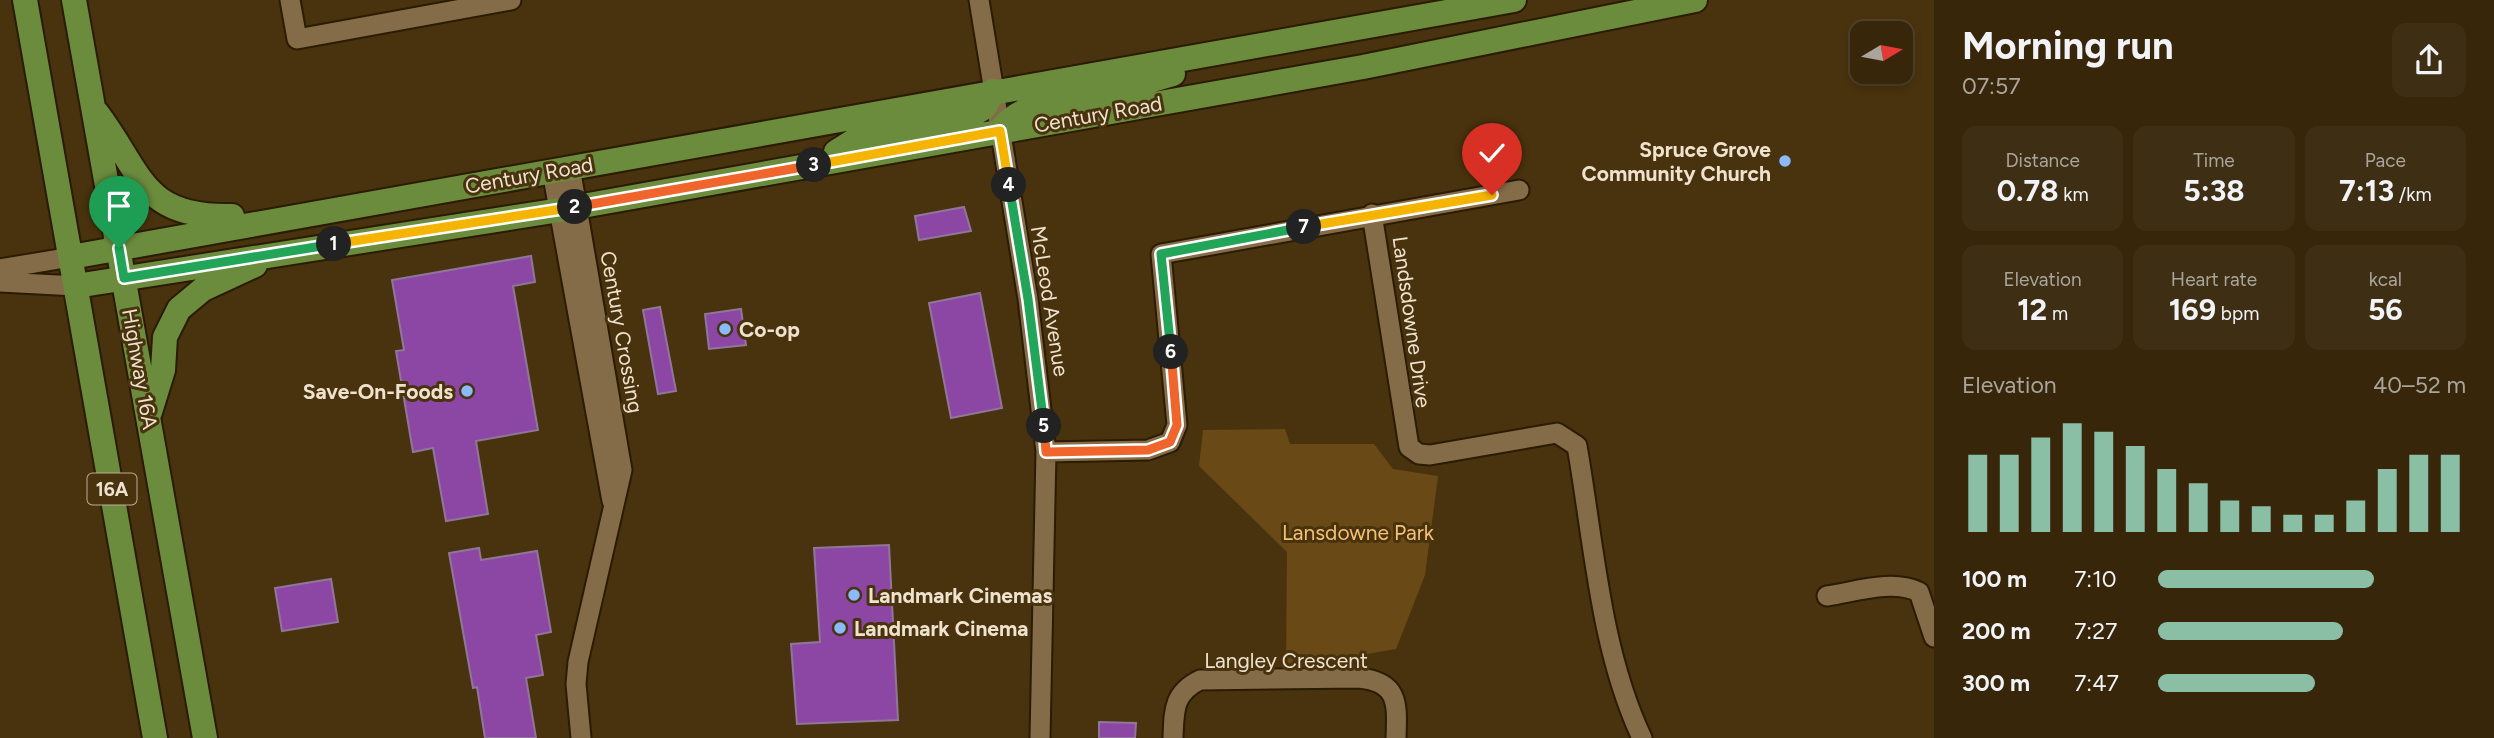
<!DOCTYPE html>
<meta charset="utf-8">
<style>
body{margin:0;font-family:Figtree,sans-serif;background:#3e2e13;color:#f1f3f6;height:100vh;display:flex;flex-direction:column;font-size:26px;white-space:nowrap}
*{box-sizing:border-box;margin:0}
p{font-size:23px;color:#aaa59c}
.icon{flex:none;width:38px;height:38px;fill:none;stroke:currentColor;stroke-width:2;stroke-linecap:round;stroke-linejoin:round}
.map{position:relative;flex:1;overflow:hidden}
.drawer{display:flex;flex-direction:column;background:#37260a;width:560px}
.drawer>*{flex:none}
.needle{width:46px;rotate:80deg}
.buttons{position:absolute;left:1850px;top:21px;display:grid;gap:14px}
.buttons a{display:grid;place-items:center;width:63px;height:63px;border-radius:14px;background:#37260a;box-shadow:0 4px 10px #0003,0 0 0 2px #51432b;font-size:35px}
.pin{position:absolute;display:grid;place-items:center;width:60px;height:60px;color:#fff;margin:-72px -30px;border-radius:50% 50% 50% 0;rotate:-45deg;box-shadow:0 0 7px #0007}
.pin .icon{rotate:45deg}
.km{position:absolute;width:35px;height:35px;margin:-18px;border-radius:50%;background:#222;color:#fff;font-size:19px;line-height:35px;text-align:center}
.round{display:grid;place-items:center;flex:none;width:74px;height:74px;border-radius:14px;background:#3e2e13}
.headline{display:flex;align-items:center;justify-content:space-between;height:119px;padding:0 28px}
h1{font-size:38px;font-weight:700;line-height:52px}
.stats{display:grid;grid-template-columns:repeat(3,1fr);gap:10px;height:119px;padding:7px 28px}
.stats div{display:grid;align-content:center;border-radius:14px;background:#3e2e13;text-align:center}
.stats b{font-size:30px;font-weight:700}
.stats small{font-size:19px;font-weight:400}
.stats p{font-size:19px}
.chart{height:196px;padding:14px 28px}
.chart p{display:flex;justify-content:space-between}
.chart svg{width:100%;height:126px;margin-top:7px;stroke:#8abfa5;stroke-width:6}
ul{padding:0 28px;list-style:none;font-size:23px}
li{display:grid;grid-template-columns:112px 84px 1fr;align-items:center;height:52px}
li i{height:18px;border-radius:9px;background:#8abfa5}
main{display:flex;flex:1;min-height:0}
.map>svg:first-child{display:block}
</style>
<main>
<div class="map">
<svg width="1934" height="738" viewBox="0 0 1934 738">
<rect width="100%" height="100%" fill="#49330e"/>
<path fill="#694a16" d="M1285 429 1290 444H1374L1393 469 1438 476 1425 575 1396 649 1286 668 1287 552 1199 466 1203 430Z"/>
<path fill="#8c46a4" stroke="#907699" stroke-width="2" d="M964 207 971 231 919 240 915 216Z
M531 256 535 282 513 286 538 430 476 441 488 514 446 521 433 448 413 452 396 351 404 350 392 280Z
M980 293 1002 408 951 418 929 303Z
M660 307 676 391 658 394 643 310Z
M741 309 746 345 709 349 705 314Z
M889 545 898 720 797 724 791 644 820 642 814 548Z
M479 548 481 560 537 551 551 632 536 635 543 675 526 678 536 738H485L477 687 473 688 449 553Z
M331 579 338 622 282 631 275 588Z
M1099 722 1136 723 1135 738H1099Z"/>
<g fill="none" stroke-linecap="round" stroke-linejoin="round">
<g stroke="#2b1b01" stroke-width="23">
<path id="minor" d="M290 0 297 39 511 0
M979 0 1028 299 1046 452 1040 738
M570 167 622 470 578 662 576 684 581 738
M552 171 612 501
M1372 214 1409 447 1419 454 1430 455 1557 433 1577 446C1594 543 1600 649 1642 738
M0 269 71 257
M0 282 76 286
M1046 452 1148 450 1170 442 1177 425 1161 254 1519 190
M1827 596C1855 592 1892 579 1919 592L1934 637
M1173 738C1174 711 1173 693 1200 680L1359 678C1400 682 1397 705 1396 738"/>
</g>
<g stroke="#2b1b01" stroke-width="28">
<path id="major" d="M25 0 155 738
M74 0 205 738
M97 113C143 174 141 218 232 216
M1003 127C1027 99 1067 103 1099 95 1124 89 1149 81 1173 74
M836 152 852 142 977 112 985 107 993 91
M71 257 1514 0
M76 286 560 210 1363 67 1695 0
M150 412 163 370 165 337 179 309 203 289 255 265"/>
</g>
<use href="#minor" stroke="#856c48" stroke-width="19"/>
<use href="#major" stroke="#6b8c3d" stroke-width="24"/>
</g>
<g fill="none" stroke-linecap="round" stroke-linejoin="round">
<g stroke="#fff" stroke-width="14">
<path id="split-1" d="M119 248 124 278 334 244"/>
</g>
<g stroke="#fff" stroke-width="14">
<path id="split-2" d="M334 244 575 207"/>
</g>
<g stroke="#fff" stroke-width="14">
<path id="split-3" d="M575 207 814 165"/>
</g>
<g stroke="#fff" stroke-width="14">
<path id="split-4" d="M814 165 1000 131 1009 185"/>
</g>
<g stroke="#fff" stroke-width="14">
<path id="split-5" d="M1009 185 1028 299 1044 426"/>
</g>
<g stroke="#fff" stroke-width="14">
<path id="split-6" d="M1044 426 1046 452 1148 450 1170 442 1177 425 1171 352"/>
</g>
<g stroke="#fff" stroke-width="14">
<path id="split-7" d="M1171 352 1161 254 1304 227"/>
</g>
<g stroke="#fff" stroke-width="14">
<path id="split-8" d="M1304 227 1492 195"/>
</g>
<use href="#split-1" stroke="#22a559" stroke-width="9"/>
<use href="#split-2" stroke="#f5b400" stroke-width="9"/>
<use href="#split-3" stroke="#f0652b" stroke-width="9"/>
<use href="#split-4" stroke="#f5b400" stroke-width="9"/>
<use href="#split-5" stroke="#22a559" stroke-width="9"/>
<use href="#split-6" stroke="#f0652b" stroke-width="9"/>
<use href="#split-7" stroke="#22a559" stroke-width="9"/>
<use href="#split-8" stroke="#f5b400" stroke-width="9"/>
</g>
<g fill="#8abafc" stroke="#49330e" stroke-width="2.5">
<circle cx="1785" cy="161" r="7"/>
<circle cx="725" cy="329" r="7"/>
<circle cx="467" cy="391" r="7"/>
<circle cx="854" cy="595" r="7"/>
<circle cx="840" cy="628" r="7"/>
</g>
<g text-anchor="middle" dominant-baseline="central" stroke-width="6" stroke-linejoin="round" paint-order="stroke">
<rect fill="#49330e" stroke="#bdae94" stroke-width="2" x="87.5" y="473.5" width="49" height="31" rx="5"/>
<g font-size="19" font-weight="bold" fill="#efe2ce">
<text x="112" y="489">16A</text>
</g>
<g font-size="21" fill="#efe2ce" stroke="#49330e">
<text transform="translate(1098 114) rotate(-10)">Century Road</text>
<text transform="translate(529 175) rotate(-10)">Century Road</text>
<text transform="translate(1050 301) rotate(81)">McLeod Avenue</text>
<text transform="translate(1412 322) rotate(82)">Landsdowne Drive</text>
<text transform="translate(622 332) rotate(80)">Century Crossing</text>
<text transform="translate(140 369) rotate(80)">Highway 16A</text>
<text x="1286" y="660">Langley Crescent</text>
</g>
<g font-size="21" font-weight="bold" fill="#efe2ce" stroke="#49330e" text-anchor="start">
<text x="1771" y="149" text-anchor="end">Spruce Grove<tspan x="1771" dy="24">Community Church</tspan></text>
<text x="739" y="329">Co-op</text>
<text x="453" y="391" text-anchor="end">Save-On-Foods</text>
<text x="868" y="595">Landmark Cinemas</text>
<text x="854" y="628">Landmark Cinema</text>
</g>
<g font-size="21" fill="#f4c173" stroke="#49330e">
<text x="1358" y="532">Lansdowne Park</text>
</g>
</g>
</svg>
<div class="buttons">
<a><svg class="needle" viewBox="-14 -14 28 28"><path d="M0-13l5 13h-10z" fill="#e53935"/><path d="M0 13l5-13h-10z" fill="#aaa59c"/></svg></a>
</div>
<div class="pin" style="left:119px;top:248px;background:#1e9e55"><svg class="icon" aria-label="arrive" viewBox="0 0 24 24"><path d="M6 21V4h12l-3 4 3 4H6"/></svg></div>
<div class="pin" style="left:1492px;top:195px;background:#d93025"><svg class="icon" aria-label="check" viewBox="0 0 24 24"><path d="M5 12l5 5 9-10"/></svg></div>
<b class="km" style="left:334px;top:244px">1</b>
<b class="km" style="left:575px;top:207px">2</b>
<b class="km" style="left:814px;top:165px">3</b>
<b class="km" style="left:1009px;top:185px">4</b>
<b class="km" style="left:1044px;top:426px">5</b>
<b class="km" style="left:1171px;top:352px">6</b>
<b class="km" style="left:1304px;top:227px">7</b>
</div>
<section class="drawer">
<div class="headline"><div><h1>Morning run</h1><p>07:57</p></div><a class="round"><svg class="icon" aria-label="share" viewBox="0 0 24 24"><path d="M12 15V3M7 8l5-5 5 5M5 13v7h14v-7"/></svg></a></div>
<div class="stats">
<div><p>Distance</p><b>0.78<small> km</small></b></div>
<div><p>Time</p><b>5:38</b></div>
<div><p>Pace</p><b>7:13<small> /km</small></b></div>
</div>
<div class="stats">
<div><p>Elevation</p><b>12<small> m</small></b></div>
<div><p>Heart rate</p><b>169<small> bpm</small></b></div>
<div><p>kcal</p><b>56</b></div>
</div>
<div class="chart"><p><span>Elevation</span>40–52 m</p>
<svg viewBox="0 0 160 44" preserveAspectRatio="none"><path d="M5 44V17M15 44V17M25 44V11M35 44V6M45 44V9M55 44V14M65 44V22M75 44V27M85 44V33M95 44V35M105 44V38M115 44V38M125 44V33M135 44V22M145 44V17M155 44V17"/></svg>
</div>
<ul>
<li><b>100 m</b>7:10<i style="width:70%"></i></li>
<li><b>200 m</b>7:27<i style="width:60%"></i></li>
<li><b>300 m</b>7:47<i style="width:51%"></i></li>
</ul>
</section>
</main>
